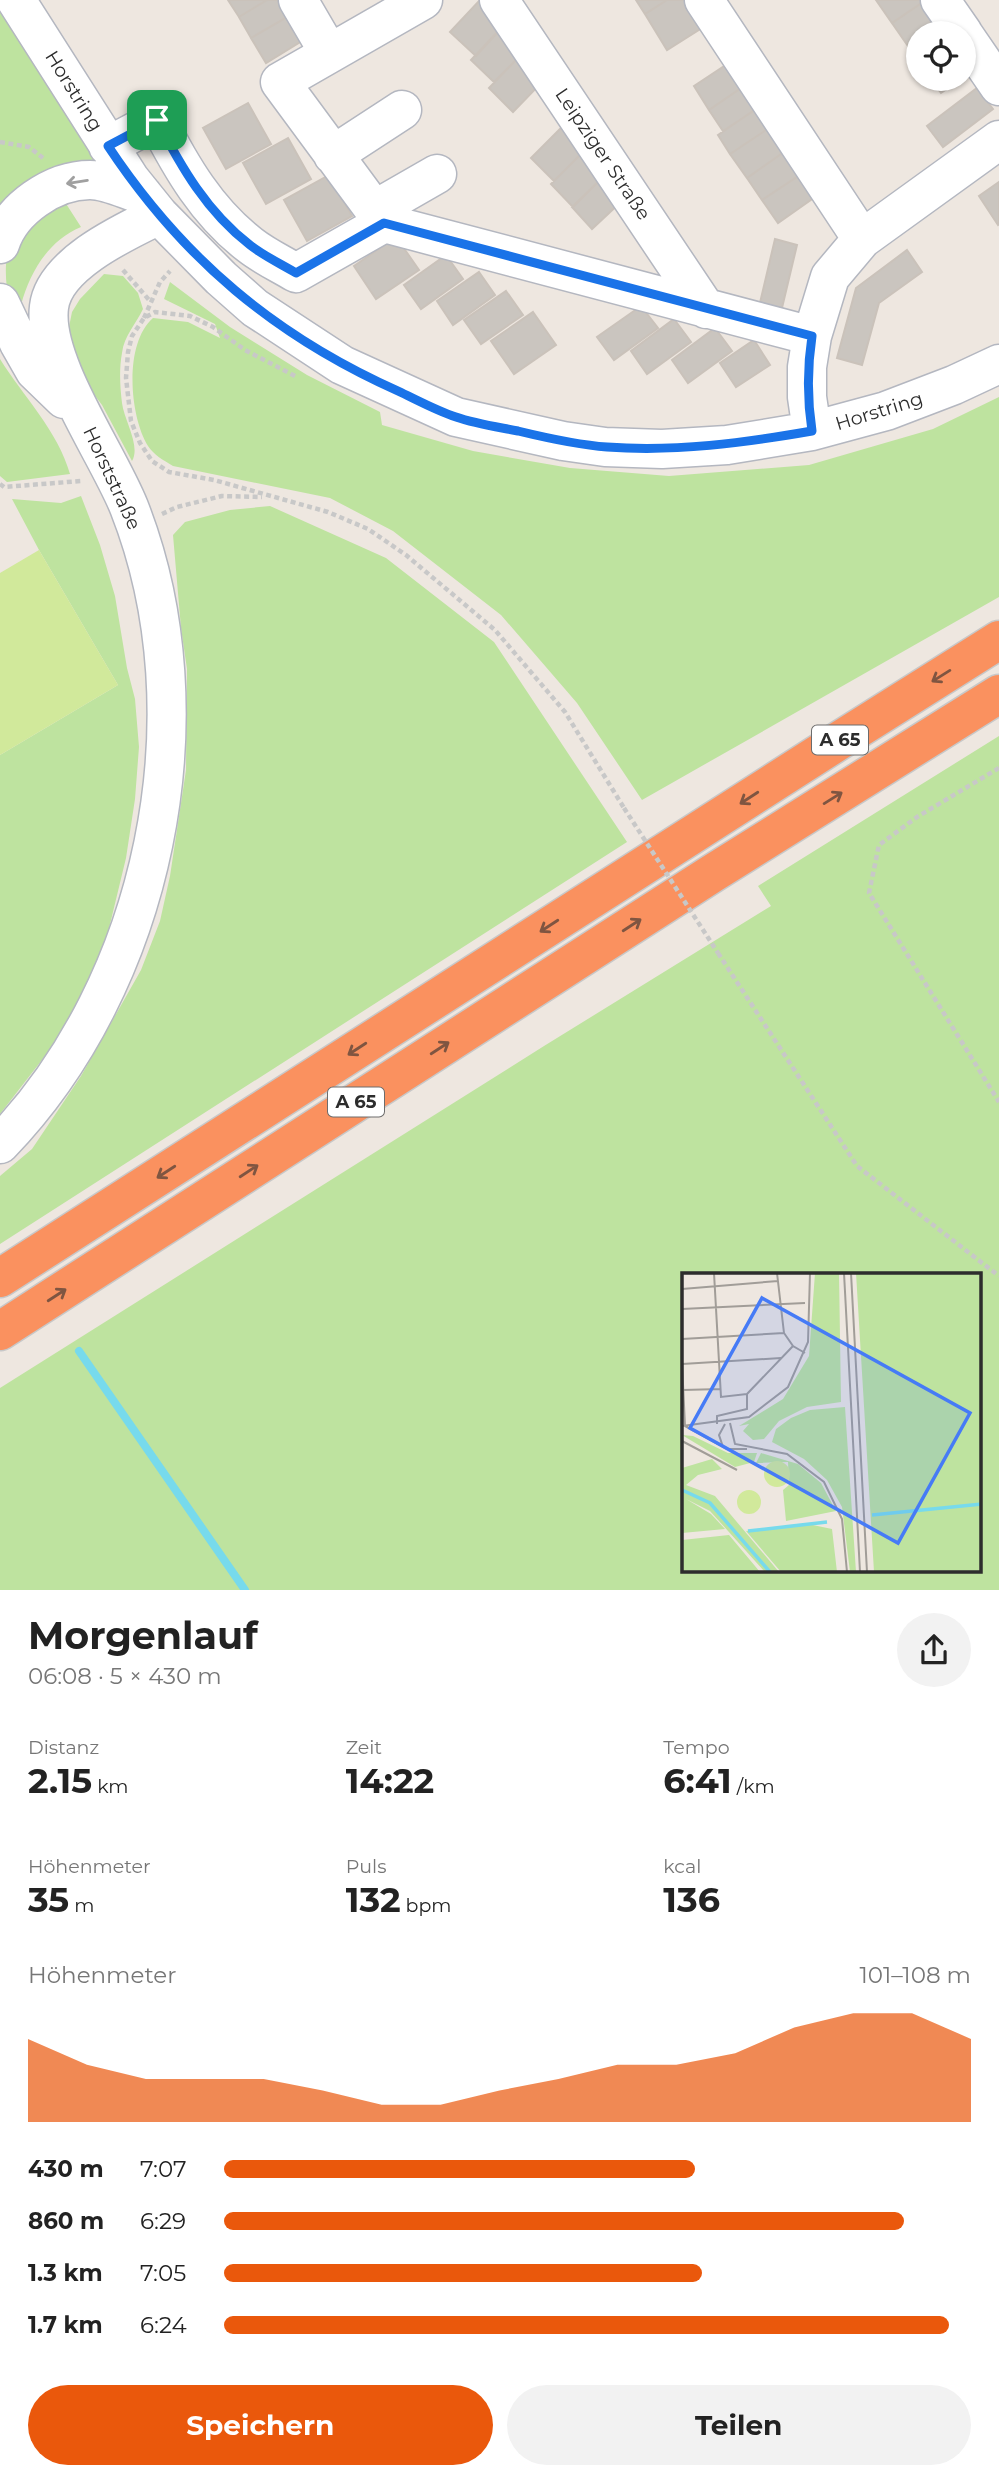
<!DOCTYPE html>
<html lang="de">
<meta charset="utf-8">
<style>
body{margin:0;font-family:Montserrat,sans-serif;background:#f2f2f2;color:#222;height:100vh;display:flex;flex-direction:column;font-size:26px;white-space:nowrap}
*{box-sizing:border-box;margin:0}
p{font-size:23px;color:#767676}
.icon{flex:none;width:38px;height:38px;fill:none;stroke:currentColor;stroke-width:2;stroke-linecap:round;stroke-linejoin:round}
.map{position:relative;height:1590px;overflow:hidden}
.panel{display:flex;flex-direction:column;background:#fff;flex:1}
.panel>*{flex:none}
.buttons{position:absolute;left:906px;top:21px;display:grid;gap:14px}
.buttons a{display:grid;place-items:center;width:70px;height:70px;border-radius:50%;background:#fff;box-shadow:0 2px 5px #0004;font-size:35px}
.pin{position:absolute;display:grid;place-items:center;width:60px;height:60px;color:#fff;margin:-30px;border-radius:14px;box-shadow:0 4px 10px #0006}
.round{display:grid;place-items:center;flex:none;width:74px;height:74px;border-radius:37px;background:#f2f2f2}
.overview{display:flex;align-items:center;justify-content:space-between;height:119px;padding:0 28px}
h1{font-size:38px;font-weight:700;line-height:52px}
.metrics{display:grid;grid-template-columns:repeat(3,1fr);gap:10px;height:119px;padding:7px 28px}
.metrics div{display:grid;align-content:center}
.metrics b{font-size:35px;font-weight:700}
.metrics small{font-size:19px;font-weight:400}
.metrics p{font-size:19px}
.chart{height:196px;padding:14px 28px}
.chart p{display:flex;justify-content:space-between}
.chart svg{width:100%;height:126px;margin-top:7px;fill:#ea580c;opacity:.7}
.action{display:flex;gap:14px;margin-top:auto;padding:14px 28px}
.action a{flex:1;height:80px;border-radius:42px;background:#ea580c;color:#fff;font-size:28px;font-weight:700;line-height:80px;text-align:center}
.action a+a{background:#f2f2f2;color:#222}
ul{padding:0 28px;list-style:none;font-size:23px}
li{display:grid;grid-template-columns:112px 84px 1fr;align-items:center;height:52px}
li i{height:18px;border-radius:9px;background:#ea580c}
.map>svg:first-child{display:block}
</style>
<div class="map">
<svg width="999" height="1590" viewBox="0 0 999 1590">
<rect width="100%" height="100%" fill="#eee7e0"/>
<path fill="#bee39f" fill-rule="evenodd" d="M0 0 108 146 97 181 0 244Z
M63 199 81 227C48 241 30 272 21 305L9 301C5 280 2 249 18 232 30 219 49 210 63 199Z
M104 274 123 276 138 293 143 309C136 324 124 336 122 353 119 369 120 387 122 403 124 420 141 446 132 461L102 405 74 368 68 332 72 312 80 299Z
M170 282 230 327 307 375 380 412 382 425 473 451 570 468 669 476 809 465 933 429 999 397V597L642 800 577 703 501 615 393 531 330 498 173 466C163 460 154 455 148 446 129 415 124 343 153 318L188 322 220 338 215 324 164 299Z
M0 359C23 396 58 431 70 474L7 482 0 476Z
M81 496 100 545 115 596 127 668 135 699 139 747 135 799 126 858 105 945 82 994 52 1047 0 1114V755L118 685 39 550 12 499 61 503Z
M270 506 386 558 494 642 627 842 0 1244V1176L32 1149 81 1076 141 970 160 921 170 876 186 770 187 669 181 628 173 535 185 522 230 510Z
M999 736V1590H0V1388L544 1046 771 906 758 886ZM684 1275H980V1571H684Z"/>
<path fill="#d1e99b" d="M39 550 118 685 0 755V573Z"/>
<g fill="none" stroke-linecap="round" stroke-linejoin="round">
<path stroke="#77daec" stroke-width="8" d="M79 1351 245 1590"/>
</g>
<path fill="#cac5bf" stroke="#cac2ba" stroke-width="2" d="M228 0H267L239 17Z
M267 0H278L287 17 251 38 239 17Z
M480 0H485L508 21 476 56 450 32Z
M636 0H667L645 14Z
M667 0H685L702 28 667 50 645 14Z
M876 0H926L892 23Z
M926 0 943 22 926 33H919V38L908 46 892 23Z
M287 17 302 41 266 63 251 38Z
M501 28 525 51 494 82 471 60Z
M919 38V61L908 46Z
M518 58 542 82 513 112 489 88Z
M732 61 747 84 709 110 694 86Z
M931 79H962L941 93Z
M747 84 761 106 723 131 709 110Z
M977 88 993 109 943 147 927 126Z
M248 103 271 144 226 169 203 128Z
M756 109 769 128 730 154 718 135Z
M566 123 589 146 554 181 531 158Z
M769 128 784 152 747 178 730 154Z
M288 138 311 179 266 204 243 163Z
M586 149 609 171 573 207 551 184Z
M784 152 800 175 762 200 747 178Z
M329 175 352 216 307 241 284 200Z
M800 175 815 197 778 223 762 200Z
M602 178 623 200 592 229 572 207Z
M999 182V224L998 225 979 196Z
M396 237 419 270 376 299 354 266Z
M775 239 797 245 781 312 759 307Z
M907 250 922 272 879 303 862 365 837 358 856 288Z
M446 255 463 279 421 309 404 285Z
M479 272 495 295 453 325 437 301Z
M506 291 523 315 481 344 464 320Z
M641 306 658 328 614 360 597 337Z
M533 312 556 345 514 374 491 341Z
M674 319 691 342 647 374 631 351Z
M715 328 732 351 688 383 672 360Z
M754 340 770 365 736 387 720 363Z"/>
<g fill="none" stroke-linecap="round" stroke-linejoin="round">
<g stroke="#b4b7c0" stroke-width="41">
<path id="minor" d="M16 0 130 179 159 215 221 278 255 308 342 365 456 417 563 441 605 447 662 449 727 445 812 431 886 411 954 385 999 364
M298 0 329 53
M499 0 706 309
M704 0 862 239
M940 0 963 33
M964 35 999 86
M108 146 157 120C181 167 207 212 250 245 264 256 281 264 296 273L384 223 812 336
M333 155 402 110
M376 209 437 174
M384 223 280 82 423 0
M0 244C11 209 53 180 90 180 107 180 126 190 143 195
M0 303 19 343 35 371 64 399
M812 431 807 397V367L812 336 830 277 862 239 999 140
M0 1144C155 984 211 715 129 507 108 454 42 362 49 307 54 264 124 232 159 215"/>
</g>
<g stroke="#c8c8c8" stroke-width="41">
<path id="highway" d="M0 1278 837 742 999 640
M0 1331 713 873 999 694"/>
</g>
<path stroke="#c8c8c8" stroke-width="4.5" stroke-dasharray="5 3.5" stroke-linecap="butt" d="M0 142 29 147 43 158
M123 270 150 301
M144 318 160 282 170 271
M295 376 245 350 213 327 190 316 155 312 144 318 132 336 128 352 126 378 131 421 140 443 152 461 169 472 214 480 328 512 368 529 406 555 495 630 565 712 624 808
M0 484 4 487 81 481
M162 514 177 507 222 496 262 497
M999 768 917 817 879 845 869 893 999 1102
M718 953 857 1166 999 1276"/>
<use href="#minor" stroke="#fff" stroke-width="38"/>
<use href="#highway" stroke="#fa915f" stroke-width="38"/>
<path stroke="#c8c8c8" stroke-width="4.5" stroke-dasharray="5 3.5" stroke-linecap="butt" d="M624 808 718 953"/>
</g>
<defs><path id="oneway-shaft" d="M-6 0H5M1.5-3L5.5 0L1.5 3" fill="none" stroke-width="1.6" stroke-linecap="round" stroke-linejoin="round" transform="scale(1.75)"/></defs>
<use stroke="#a0a0a0" href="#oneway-shaft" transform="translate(77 182) rotate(171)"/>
<g stroke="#7f5541">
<use href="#oneway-shaft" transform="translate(941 676) rotate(148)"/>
<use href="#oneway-shaft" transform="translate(749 798) rotate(147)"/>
<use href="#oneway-shaft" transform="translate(833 798) rotate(-32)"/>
<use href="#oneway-shaft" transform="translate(632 925) rotate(-33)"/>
<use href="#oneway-shaft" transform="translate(549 926) rotate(147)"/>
<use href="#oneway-shaft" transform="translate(440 1048) rotate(-33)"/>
<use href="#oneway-shaft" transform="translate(357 1049) rotate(147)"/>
<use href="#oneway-shaft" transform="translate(249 1171) rotate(-33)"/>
<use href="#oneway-shaft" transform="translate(166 1172) rotate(147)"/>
<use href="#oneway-shaft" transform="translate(57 1295) rotate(-33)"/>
</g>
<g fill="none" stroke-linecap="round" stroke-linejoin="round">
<g stroke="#fff" stroke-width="14">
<path id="route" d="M157 120C181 167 207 212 250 245 264 256 281 264 296 273L384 223 812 336C807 369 807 398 812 431 743 443 676 452 607 447 577 445 547 438 518 431 498 427 476 424 456 417 437 411 417 400 398 391 275 336 183 259 108 146Z"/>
</g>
<use href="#route" stroke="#1a73e8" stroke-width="9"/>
</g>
<g text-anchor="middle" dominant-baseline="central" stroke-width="5" stroke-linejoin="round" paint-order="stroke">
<g fill="#fff" stroke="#6c6c6c" stroke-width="2">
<rect x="812" y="725.5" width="56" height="29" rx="5"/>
<rect x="328" y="1087.5" width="56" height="29" rx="5"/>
</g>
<g font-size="18" font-weight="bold" fill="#2d2d2d">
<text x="840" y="740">A 65</text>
<text x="356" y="1102">A 65</text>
</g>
<g font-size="19" fill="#2d2d2d" stroke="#fff">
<text transform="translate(74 91) rotate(58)">Horstring</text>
<text transform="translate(603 154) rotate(56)">Leipziger Straße</text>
<text transform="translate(879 411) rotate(-17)">Horstring</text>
<text transform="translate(112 478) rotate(65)">Horststraße</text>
</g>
</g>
<g transform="translate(682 1273)">
<rect width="299" height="299" fill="#eee7e0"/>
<path d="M133 0H157L159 129 125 134 97 148 82 166 71 167 61 158 67 151 57 153 101 126 127 83ZM174 0H299V299H192ZM163 134 174 299H168L160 234 145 207 122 186 90 169 94 156 109 145 128 137ZM0 162 11 163 46 180H75L72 189 53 194ZM79 180 116 191 139 210 154 238 104 248 101 217 107 212 106 189 74 190ZM30 186 40 196 16 202 4 212 33 223 97 299H83L28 238 4 226 29 241 43 256 0 260V195ZM126 251 150 256 155 299H99L64 258ZM47 262 78 299H0V267Z" fill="#bee39f"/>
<path d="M82 201a13 13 0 1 1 26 0a13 13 0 1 1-26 0ZM55 229a12 12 0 1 1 24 0a12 12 0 1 1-24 0Z" fill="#d1e99b"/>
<path fill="none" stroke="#77daec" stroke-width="3.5" d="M0 217 28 230 88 299M190 242 300 231M66 258 145 249"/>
<path fill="none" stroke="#a19d98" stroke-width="2" d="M32 0 39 124 65 121M95 0 102 60 111 73 123 80M162 0 178 299M169 0 185 299M0 16 96 8M0 36 123 30M0 66 102 60M0 90 3 153M0 91 99 85M1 117 39 116M48 150 53 171 105 181 142 209 160 246 165 299M35 151V143L65 136V121L111 73M0 153 67 144 106 114 126 69 128 0M3 153 45 176H65M0 168 55 197M41 174 37 162 43 151"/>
<path fill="#467bf6" fill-opacity="0.15" stroke="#467bf6" stroke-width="3.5" d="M80 25 288 140 216 270 8 155Z"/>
<rect width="299" height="299" fill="none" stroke="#2d2d2d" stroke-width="3.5"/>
</g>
</svg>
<div class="buttons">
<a><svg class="icon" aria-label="locate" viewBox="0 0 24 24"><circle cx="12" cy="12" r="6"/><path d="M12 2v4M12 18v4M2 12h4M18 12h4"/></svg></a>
</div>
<div class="pin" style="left:157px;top:120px;background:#1e9e55"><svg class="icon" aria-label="arrive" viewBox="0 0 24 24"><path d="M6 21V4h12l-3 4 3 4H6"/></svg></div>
</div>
<section class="panel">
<div class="overview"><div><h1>Morgenlauf</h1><p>06:08 · 5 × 430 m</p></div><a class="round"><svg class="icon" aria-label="share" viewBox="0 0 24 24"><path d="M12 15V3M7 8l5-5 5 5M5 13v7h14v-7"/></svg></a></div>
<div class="metrics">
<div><p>Distanz</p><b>2.15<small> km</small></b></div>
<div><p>Zeit</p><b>14:22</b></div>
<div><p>Tempo</p><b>6:41<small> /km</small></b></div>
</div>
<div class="metrics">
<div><p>Höhenmeter</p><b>35<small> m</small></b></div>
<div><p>Puls</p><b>132<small> bpm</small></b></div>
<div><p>kcal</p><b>136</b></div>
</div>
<div class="chart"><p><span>Höhenmeter</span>101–108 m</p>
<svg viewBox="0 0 160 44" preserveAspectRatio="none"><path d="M0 44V15L10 24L20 29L30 29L40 29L50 33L60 38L70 38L80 33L90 29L100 24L110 24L120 20L130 11L140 6L150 6L160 15V44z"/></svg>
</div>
<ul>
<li><b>430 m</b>7:07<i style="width:63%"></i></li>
<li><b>860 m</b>6:29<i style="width:91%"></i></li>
<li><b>1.3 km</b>7:05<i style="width:64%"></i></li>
<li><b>1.7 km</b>6:24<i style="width:97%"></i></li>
</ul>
<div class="action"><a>Speichern</a><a>Teilen</a></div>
</section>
